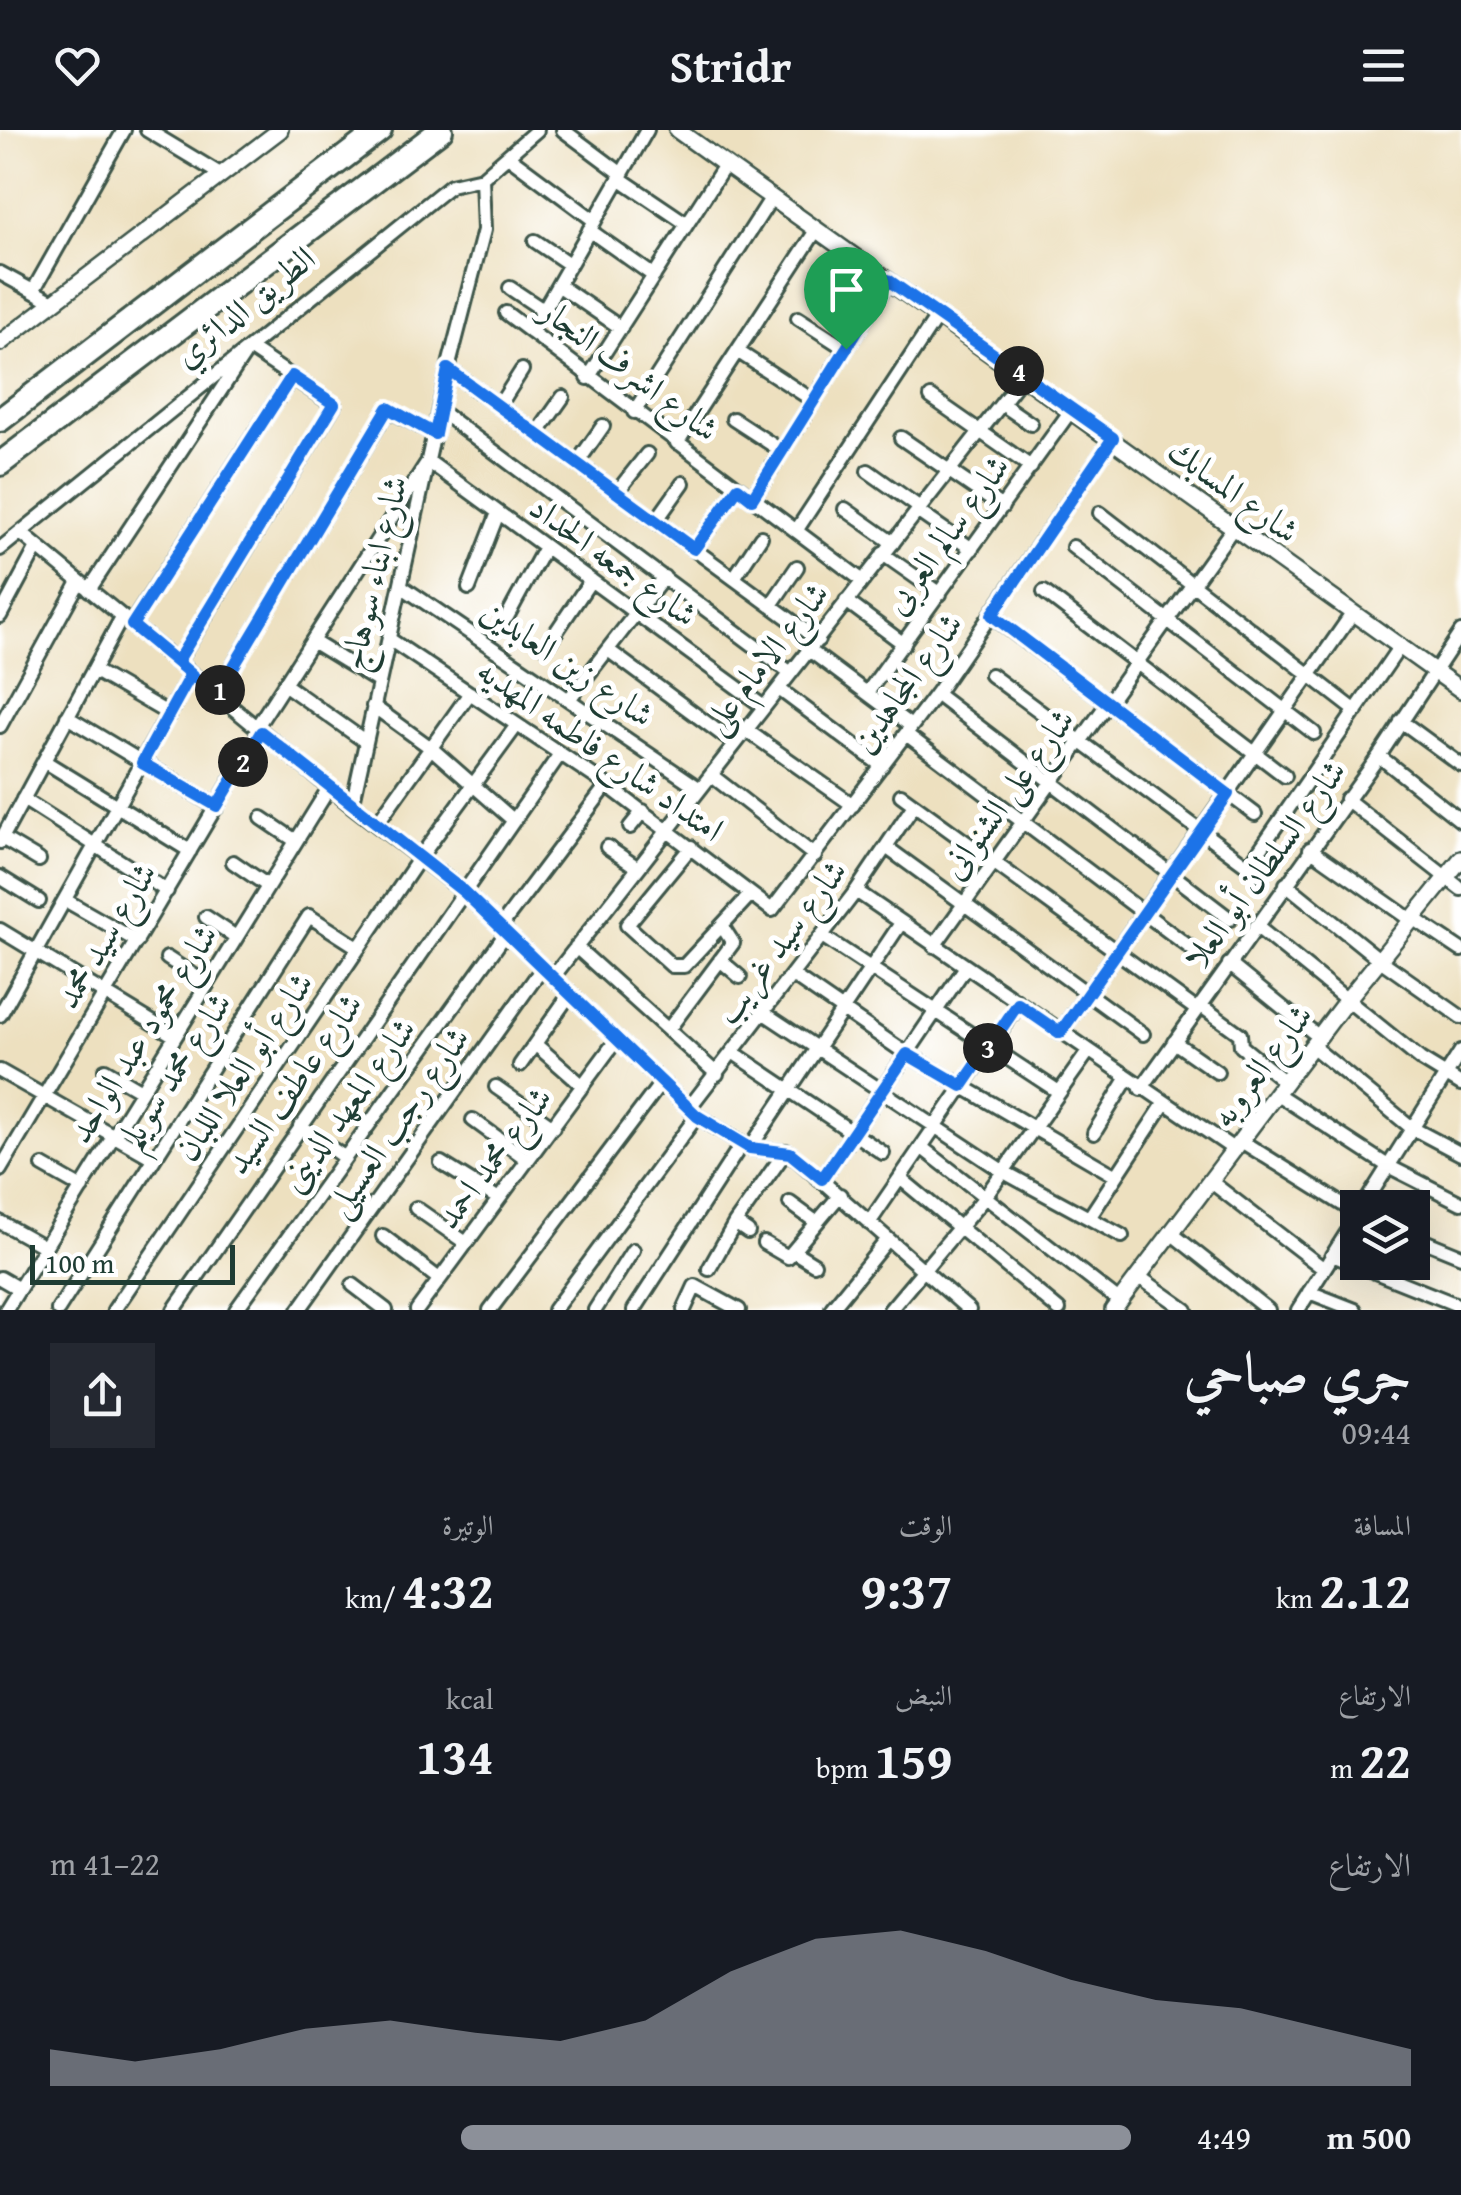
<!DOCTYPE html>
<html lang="ar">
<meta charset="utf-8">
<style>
body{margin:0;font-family:"Gentium Book Plus",Amiri,serif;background:#242831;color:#f1f3f6;direction:rtl;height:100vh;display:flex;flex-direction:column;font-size:38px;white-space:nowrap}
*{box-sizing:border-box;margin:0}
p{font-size:32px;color:#9ea1a6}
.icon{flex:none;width:55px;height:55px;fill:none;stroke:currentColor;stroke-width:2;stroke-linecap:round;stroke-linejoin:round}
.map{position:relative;height:1180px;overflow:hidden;direction:ltr}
.sheet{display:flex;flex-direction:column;background:#171b24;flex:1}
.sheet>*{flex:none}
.buttons{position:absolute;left:1340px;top:1060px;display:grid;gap:20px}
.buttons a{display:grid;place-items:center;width:90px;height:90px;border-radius:0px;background:#171b24;box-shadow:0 10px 40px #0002;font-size:50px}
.scale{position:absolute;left:30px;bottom:25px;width:205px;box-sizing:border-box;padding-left:10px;border:5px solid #1f3d34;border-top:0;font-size:28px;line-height:35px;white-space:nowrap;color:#1f3d34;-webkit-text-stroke:8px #fff;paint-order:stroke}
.pin{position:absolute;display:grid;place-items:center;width:85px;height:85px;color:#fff;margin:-102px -42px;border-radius:50% 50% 50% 0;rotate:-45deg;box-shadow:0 0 10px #0007}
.pin .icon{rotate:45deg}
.km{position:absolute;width:50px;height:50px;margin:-25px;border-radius:50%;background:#222;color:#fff;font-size:28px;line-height:50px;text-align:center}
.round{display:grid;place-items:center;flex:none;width:105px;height:105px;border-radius:0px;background:#242831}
.summary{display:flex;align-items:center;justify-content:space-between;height:170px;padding:0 50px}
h1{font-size:55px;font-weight:700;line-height:75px}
.stats{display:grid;grid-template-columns:repeat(3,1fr);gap:15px;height:170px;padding:10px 50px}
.stats div{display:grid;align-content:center}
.stats b{font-size:50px;font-weight:700}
.stats small{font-size:28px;font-weight:400}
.stats p{font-size:28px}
.chart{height:280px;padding:20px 50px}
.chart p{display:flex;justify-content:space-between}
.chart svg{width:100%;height:180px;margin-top:10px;fill:#8c9099;opacity:.7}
ul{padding:0 50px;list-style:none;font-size:32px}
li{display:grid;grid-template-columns:160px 120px 1fr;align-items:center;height:75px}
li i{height:25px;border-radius:12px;background:#8c9099}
header{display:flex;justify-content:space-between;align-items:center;height:130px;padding:0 50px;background:#171b24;font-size:45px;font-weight:700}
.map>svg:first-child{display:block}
</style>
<header><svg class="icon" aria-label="menu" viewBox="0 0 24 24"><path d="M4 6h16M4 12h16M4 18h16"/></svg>Stridr<svg class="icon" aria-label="heart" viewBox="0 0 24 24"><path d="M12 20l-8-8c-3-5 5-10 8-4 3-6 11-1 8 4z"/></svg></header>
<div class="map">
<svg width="1461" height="1180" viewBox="0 0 1461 1180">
<rect width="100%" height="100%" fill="#fff"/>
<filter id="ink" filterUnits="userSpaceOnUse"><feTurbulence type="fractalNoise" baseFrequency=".01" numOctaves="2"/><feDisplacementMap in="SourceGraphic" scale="20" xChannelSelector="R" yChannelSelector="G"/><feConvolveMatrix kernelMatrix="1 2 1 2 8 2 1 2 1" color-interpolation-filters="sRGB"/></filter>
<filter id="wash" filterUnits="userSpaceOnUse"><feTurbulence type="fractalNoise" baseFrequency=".0048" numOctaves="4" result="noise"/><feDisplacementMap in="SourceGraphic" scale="40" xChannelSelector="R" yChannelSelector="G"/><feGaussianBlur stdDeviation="2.25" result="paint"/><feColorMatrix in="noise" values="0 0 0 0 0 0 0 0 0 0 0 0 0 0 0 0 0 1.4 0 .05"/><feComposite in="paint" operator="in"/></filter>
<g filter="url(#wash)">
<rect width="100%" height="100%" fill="#ede0bf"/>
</g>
<g filter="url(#ink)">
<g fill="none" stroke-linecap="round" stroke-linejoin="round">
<g stroke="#3e5549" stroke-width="18">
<path id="minor" d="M147 0 220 44
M563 0 622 44
M509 27 595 91
M619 48 687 94
M589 100 654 146
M535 111 569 134
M0 143 53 172
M558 155 621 198
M510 158 543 180
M33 161 124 0
M506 183 863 451
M798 188 846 219
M531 202 647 0
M737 221 814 271
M448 239 818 510
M588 248 725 35
M931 267 1031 337
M1002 274 1031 294
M499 276 522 240
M440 281 791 543
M634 282 772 67
M733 289 782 321
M537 304 563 267
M901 308 1002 377
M677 313 817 99
M577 333 603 296
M868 341 920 378
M617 362 647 324
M752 369 889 150
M845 379 893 413
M917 381 972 419
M1100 383 1356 581
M656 391 683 353
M796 401 938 185
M22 404 352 676 463 761 697 986 750 1018 790 1023 969 1180
M1073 417 1314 603
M0 419 451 55 482 48 537 0
M694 419 738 358
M883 424 940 464
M734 448 761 407
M401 456 700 659
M469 458 498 383
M89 460 244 225
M1044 462 1285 646
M846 471 904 514
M771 475 797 437
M991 485 1255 684
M0 486 37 417
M507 487 545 417
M131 495 292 246
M389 509 607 655 772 780 936 564 1113 308
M312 511 379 552
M546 517 591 450
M608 520 735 614
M809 520 911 596
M177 533 334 275 249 218
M93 540 169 584
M991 545 1260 745
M284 554 366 612
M779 559 882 636
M867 563 1072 279
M936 564 1230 789
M216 565 388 279 435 304
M570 568 664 447
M373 576 431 618 513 690
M67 587 217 677
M1401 591 1461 635
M0 596 79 452
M256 598 428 331 764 577
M746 600 853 675
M906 604 1200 825
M1379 626 1461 691
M44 631 190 721
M711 645 815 726
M901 665 1197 880
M23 669 167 761
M1346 669 1461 759
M352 676 448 239 484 100 482 48
M262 688 296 711
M378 692 470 563
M630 697 643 681
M2 708 39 730
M0 712 122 487
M607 717 638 738
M691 717 627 795 672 836H684L750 765
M886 717 1143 904
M1310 719 1411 790
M233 732 268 756
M1248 737 1398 519
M0 747 39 771
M1286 754 1380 830 1461 887
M856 761 1235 1020
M65 770 137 811
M206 787 236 807
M1413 788 1461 820
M501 796 607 655
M1256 796 1420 929 1461 954
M0 800 175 906
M822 806 1059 962
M934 816 1233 398
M576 817 717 944
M167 828 207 854
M720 830 740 847
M1229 834 1319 907
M792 845 907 924 1116 1046
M553 847 1024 245
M1200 875 1240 904 1241 916 1285 952
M764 883 1004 1042 1122 1106
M0 885 191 544
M668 900 733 813 722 796
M1060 903 1352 484
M1174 912 1217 942
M535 914 583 956
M1312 916 1412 998 1461 1024
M734 923 883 1023
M520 935 570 864
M105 940 141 961
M0 941 153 1028
M496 957 553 997
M1141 959 1379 626 1461 502
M1277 964 1388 1036 1461 1073
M689 978 856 761 914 675
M473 990 528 1030
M300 996 345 1028
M1094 1003 1127 949
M1241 1011 1358 1084
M921 1017 1119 1171
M750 1018 901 793
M441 1033 499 1069
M43 1036 82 1058
M0 1040 261 601
M900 1048 1059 1180
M822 1049 965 838
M1210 1051 1324 1139
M790 1073 816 1092
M416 1078 466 1113
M1362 1078 1461 921
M1089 1088 1164 974
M0 1092 45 1117
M735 1093 748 1102
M869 1093 1019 874
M1171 1103 1268 1180
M383 1106 439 1149
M1412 1106 1461 1126
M764 1113 788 1127 840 1065
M793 1121 814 1134
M1332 1125 1460 1176
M709 1139 735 1093 786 1021
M1138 1146 1186 1180
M0 1148 19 1159
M353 1155 386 1180
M1309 1162 1355 1180
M832 1178 888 1109
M6 1180 329 658
M58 1180 309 786 359 818
M114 1180 421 726 517 595
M174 1180 560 624
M236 1180 507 802
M299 1180 543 837
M417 1180 617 909
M490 1180 661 953
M554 1180 697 986
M595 1180 633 1120
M634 1180 741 1015
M684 1180 695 1156 739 1180
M890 1180 985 1067 1088 922
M1298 1180 1358 1085"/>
</g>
<g stroke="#3e5549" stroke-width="20">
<path id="tertiary" d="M677 0 1461 560
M0 213 280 0
M1113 1180 1346 871 1461 729"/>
</g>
<g stroke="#3e5549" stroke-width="28">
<path id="motorway" d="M0 290 380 0
M0 334 441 0"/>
</g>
<use href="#minor" stroke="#fff" stroke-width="12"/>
<use href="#tertiary" stroke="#fff" stroke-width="15"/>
<use href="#motorway" stroke="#fff" stroke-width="22"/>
</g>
</g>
<g fill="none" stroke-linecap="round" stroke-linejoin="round" filter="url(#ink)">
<g stroke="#fff" stroke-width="20">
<path id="route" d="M846 219 752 369 738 358 694 419 448 239 435 304 388 278 216 566 177 532 334 274 292 246 132 495 191 544 142 633 217 676 261 602 463 761 697 986 750 1018 790 1023 822 1049 907 924 962 956 1018 874 1060 903 1228 664 992 485 1113 308 888 150 846 219"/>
</g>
<use href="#route" stroke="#1a73e8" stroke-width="12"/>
</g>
<g text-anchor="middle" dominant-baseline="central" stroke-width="10" stroke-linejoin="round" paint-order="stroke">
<g font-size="35" fill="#1f3d34" stroke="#fff">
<text transform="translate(244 176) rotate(-39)">الطريق الدائري</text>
<text transform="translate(630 239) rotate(37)">شارع اشرف النجار</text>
<text transform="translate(1234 360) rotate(36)">شارع المسابك</text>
<text transform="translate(946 404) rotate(-54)">شارع سالم العربى</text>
<text transform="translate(614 430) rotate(36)">شارع جمعه الحداد</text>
<text transform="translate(373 443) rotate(-77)">شارع ابناء سوهاج</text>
<text transform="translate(765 527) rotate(-52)">شارع الامام على</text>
<text transform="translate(568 532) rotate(34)">شارع زين العابدين</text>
<text transform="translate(906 552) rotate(-54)">شارع المجاهدين</text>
<text transform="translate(601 619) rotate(35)">امتداد شارع فاطمه المهديه</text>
<text transform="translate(1007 663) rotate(-54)">شارع على الشنوانى</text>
<text transform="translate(1264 734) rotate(-54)">شارع السلطان أبو العلا</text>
<text transform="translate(105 805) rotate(-59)">شارع سيد محمد</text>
<text transform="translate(780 811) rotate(-53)">شارع سيد غريب</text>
<text transform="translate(142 903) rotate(-58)">شارع محمود عبد الواحد</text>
<text transform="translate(1261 935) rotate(-53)">شارع العروبه</text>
<text transform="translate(243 936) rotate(-56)">شارع أبو العلا اللبان</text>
<text transform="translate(174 940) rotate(-57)">شارع محمد سويلم</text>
<text transform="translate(293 953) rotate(-55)">شارع عاطف السيد</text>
<text transform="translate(347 974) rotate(-54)">شارع المعهد الدينى</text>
<text transform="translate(397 991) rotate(-55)">شارع رجب العسيلى</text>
<text transform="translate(493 1027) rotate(-53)">شارع محمد احمد</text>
</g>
</g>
</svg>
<div class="buttons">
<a><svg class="icon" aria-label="layers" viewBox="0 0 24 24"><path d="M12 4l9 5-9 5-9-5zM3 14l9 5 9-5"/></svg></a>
</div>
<div class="scale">100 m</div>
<div class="pin" style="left:846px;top:219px;background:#1e9e55"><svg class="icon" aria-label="arrive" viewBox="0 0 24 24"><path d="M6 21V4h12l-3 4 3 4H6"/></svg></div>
<b class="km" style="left:220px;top:560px">1</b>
<b class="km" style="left:243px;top:632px">2</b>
<b class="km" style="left:988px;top:918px">3</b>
<b class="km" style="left:1019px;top:241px">4</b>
</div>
<section class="sheet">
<div class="summary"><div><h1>جري صباحي</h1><p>09:44</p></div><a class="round"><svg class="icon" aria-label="share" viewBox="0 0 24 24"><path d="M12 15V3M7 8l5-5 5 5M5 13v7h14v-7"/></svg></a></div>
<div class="stats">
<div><p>المسافة</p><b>2.12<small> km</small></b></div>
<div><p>الوقت</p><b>9:37</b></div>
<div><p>الوتيرة</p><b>4:32<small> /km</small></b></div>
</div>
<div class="stats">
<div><p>الارتفاع</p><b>22<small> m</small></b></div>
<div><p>النبض</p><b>159<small> bpm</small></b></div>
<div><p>kcal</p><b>134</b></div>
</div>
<div class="chart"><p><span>الارتفاع</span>22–41 m</p>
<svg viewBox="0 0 160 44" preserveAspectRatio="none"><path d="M0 44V35L10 38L20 35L30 30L40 28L50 31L60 33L70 28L80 16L90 8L100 6L110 11L120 18L130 23L140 25L150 30L160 35V44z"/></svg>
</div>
<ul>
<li><b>500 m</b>4:49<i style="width:62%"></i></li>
</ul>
</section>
